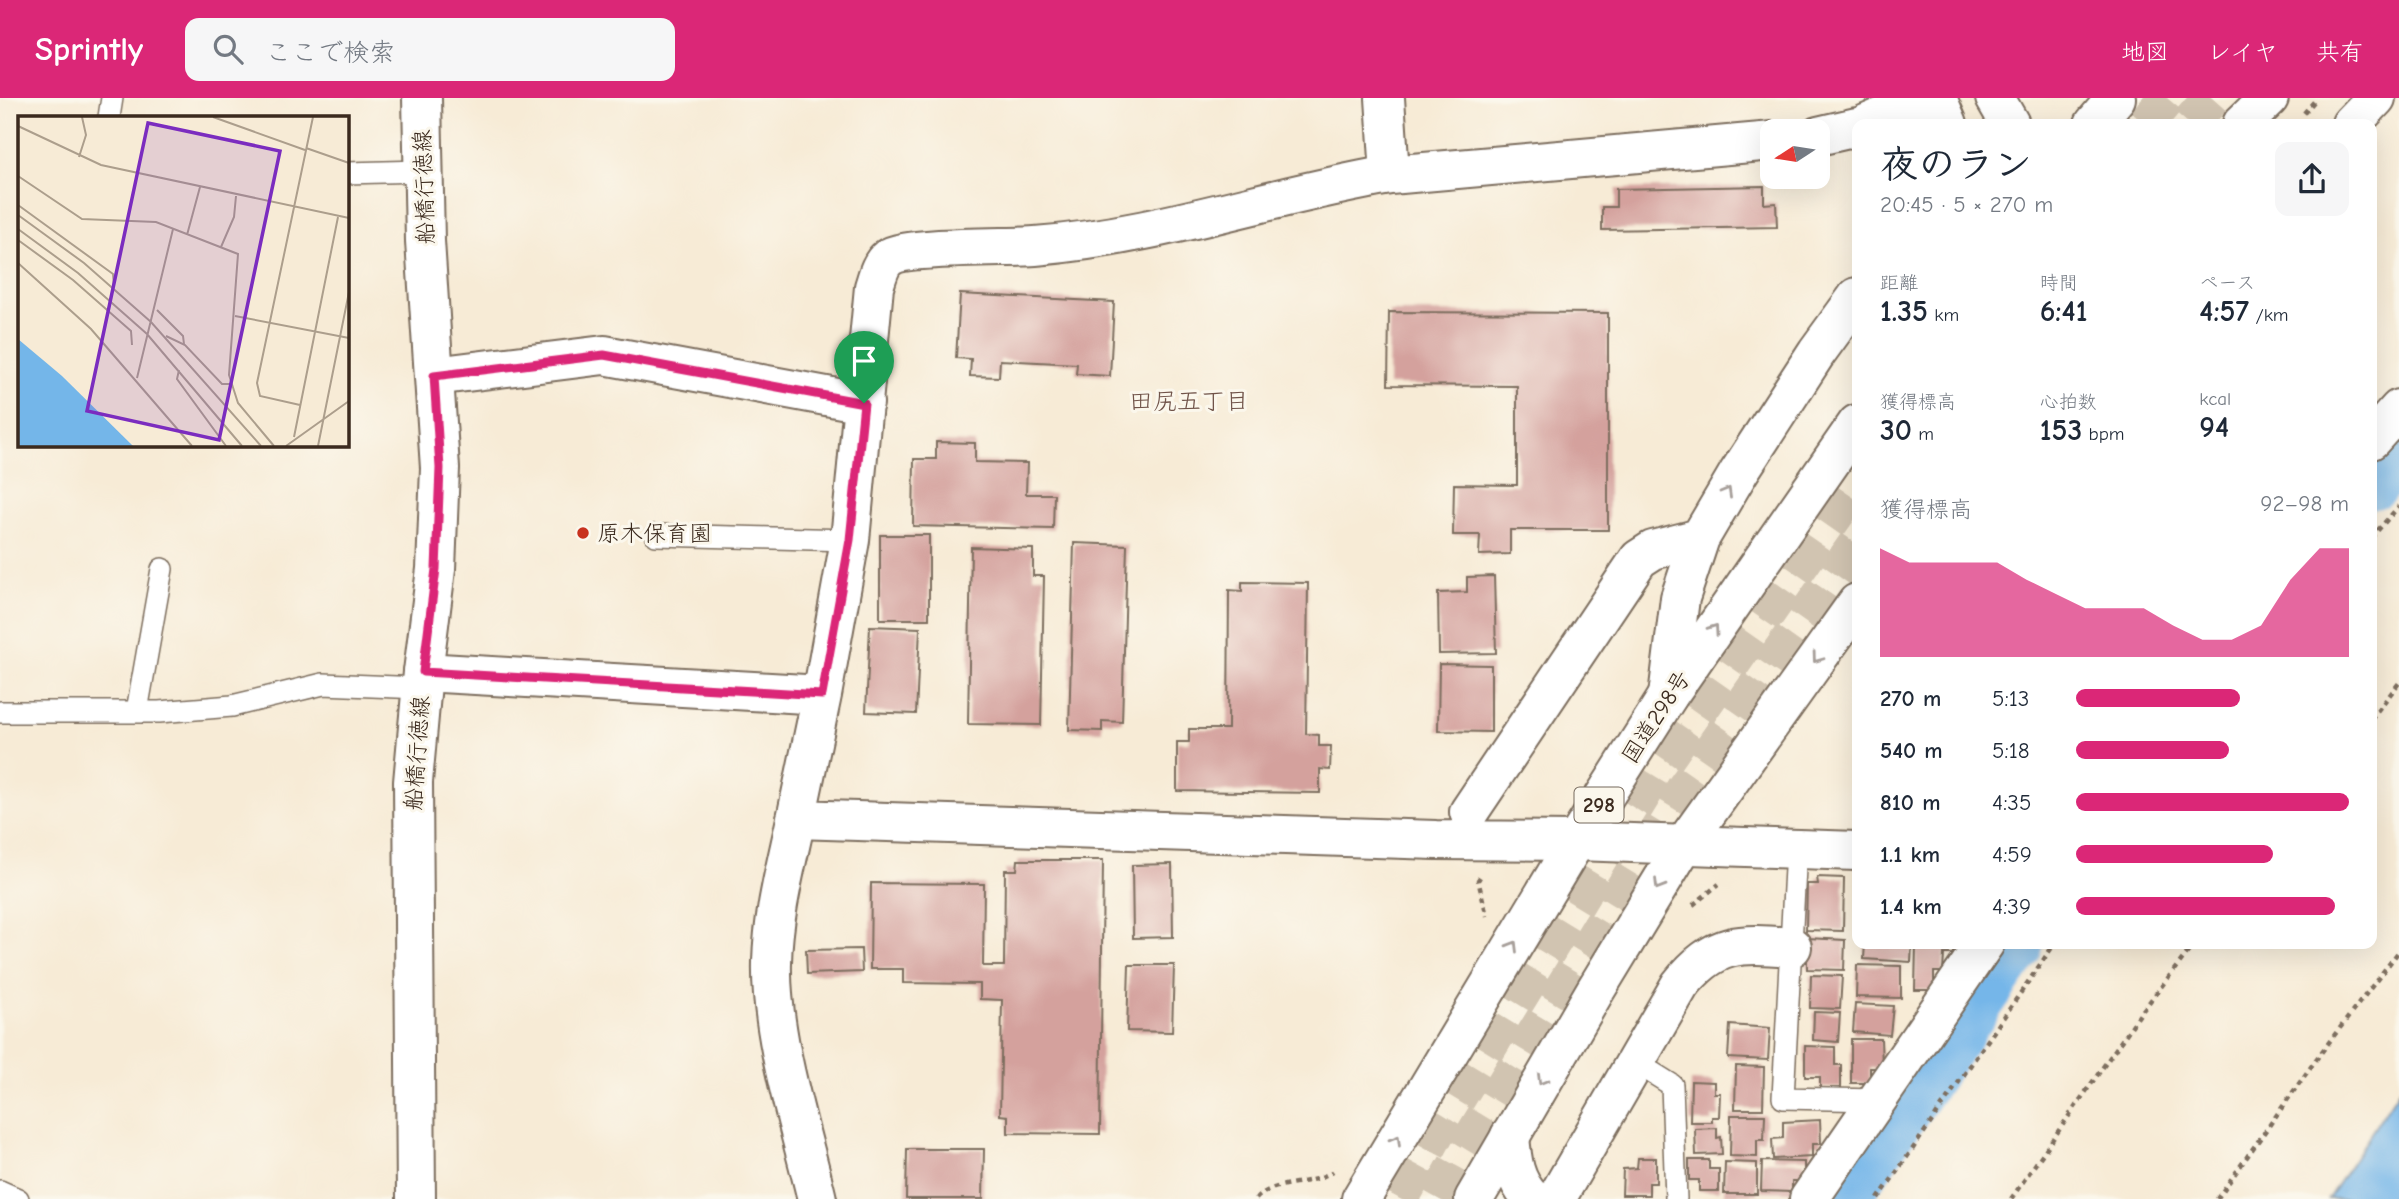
<!DOCTYPE html>
<html lang="ja">
<meta charset="utf-8">
<style>
body{margin:0;font-family:"Comic Neue","Klee One",sans-serif;background:#f6f6f7;color:#1f2937;height:100vh;display:flex;flex-direction:column;font-size:26px;white-space:nowrap}
*{box-sizing:border-box;margin:0}
p{font-size:23px;color:#747a83}
.icon{flex:none;width:38px;height:38px;fill:none;stroke:currentColor;stroke-width:2;stroke-linecap:round;stroke-linejoin:round}
.map{position:relative;flex:1;overflow:hidden}
.details{position:absolute;left:1852px;top:21px;width:525px;height:830px;display:flex;flex-direction:column;background:#fff;border-radius:14px;box-shadow:0 7px 28px #0002}
.details>*{flex:none}
.needle{width:46px;rotate:258deg}
.tools{position:absolute;left:1760px;top:21px;display:grid;gap:14px}
.tools a{display:grid;place-items:center;width:70px;height:70px;border-radius:14px;background:#fff;box-shadow:0 7px 28px #0002;font-size:35px}
.pin{position:absolute;display:grid;place-items:center;width:60px;height:60px;color:#fff;margin:-72px -30px;border-radius:50% 50% 50% 0;rotate:-45deg;box-shadow:0 0 7px #0007}
.pin .icon{rotate:45deg}
.round{display:grid;place-items:center;flex:none;width:74px;height:74px;border-radius:14px;background:#f6f6f7}
.headline{display:flex;align-items:center;justify-content:space-between;height:119px;padding:0 28px}
h1{font-size:38px;font-weight:800;line-height:52px}
.metrics{display:grid;grid-template-columns:repeat(3,1fr);gap:10px;height:119px;padding:7px 28px}
.metrics div{display:grid;align-content:center}
.metrics b{font-size:30px;font-weight:800}
.metrics small{font-size:19px;font-weight:400}
.metrics p{font-size:19px}
.chart{height:196px;padding:14px 28px}
.chart p{display:flex;justify-content:space-between}
.chart svg{width:100%;height:126px;margin-top:7px;fill:#db2777;opacity:.7}
ul{padding:0 28px;list-style:none;font-size:23px}
li{display:grid;grid-template-columns:112px 84px 1fr;align-items:center;height:52px}
li i{height:18px;border-radius:9px;background:#db2777}
header{display:flex;align-items:center;gap:42px;box-sizing:border-box;height:98px;padding:0 35px;background:#db2777;color:#fff}
header strong{font-size:33px}
nav{display:flex;gap:38px;margin-inline-start:auto;font-size:24px}
.search{width:490px;height:63px;background:#f6f6f7;display:flex;align-items:center;gap:18px;box-sizing:border-box;padding:0 24px;border-radius:14px;color:#747a83;font-size:26px}
.map>svg:first-child{display:block}
</style>
<header>
<strong>Sprintly</strong>
<div class="search"><svg class="icon" aria-label="search" viewBox="0 0 24 24"><circle cx="10" cy="10" r="6"/><path d="M15 15l6 6"/></svg>ここで検索</div>
<nav><a>地図</a><a>レイヤ</a><a>共有</a></nav>
</header>
<div class="map">
<svg width="2399" height="1101" viewBox="0 0 2399 1101">
<rect width="100%" height="100%" fill="#fbf7ec"/>
<filter id="ink" filterUnits="userSpaceOnUse"><feTurbulence type="fractalNoise" baseFrequency=".0143" numOctaves="2"/><feDisplacementMap in="SourceGraphic" scale="14" xChannelSelector="R" yChannelSelector="G"/><feConvolveMatrix kernelMatrix="1 2 1 2 8 2 1 2 1" color-interpolation-filters="sRGB"/></filter>
<filter id="wash" filterUnits="userSpaceOnUse"><feTurbulence type="fractalNoise" baseFrequency=".00686" numOctaves="4" result="noise"/><feDisplacementMap in="SourceGraphic" scale="28" xChannelSelector="R" yChannelSelector="G"/><feGaussianBlur stdDeviation="1.57" result="paint"/><feColorMatrix in="noise" values="0 0 0 0 0 0 0 0 0 0 0 0 0 0 0 0 0 1.4 0 .05"/><feComposite in="paint" operator="in"/></filter>
<g filter="url(#wash)">
<rect width="100%" height="100%" fill="#f7ebd6"/>
<path fill="#74b6e9" stroke="#587084" stroke-width="2" d="M2399 992V1101H2328Z"/>
<g fill="none" stroke-linecap="round" stroke-linejoin="round">
<path stroke="#74b6e9" stroke-width="65" d="M2371 379 2399 346
M1835 1101 2011 845"/>
</g>
<g id="blocks">
<path fill="#d4a19d" d="M1764 88V106L1776 105 1777 129 1602 132V109H1616V91Z
M960 196 1114 204 1110 278 1076 276 1077 266 1000 262 999 279 970 278 971 261 956 260Z
M1389 214 1608 215V432H1510V456L1479 457 1480 437H1453L1454 386 1517 387V288L1388 287Z
M936 344 975 345V364L1027 365 1026 396H1054L1053 431 913 428 914 361H936Z
M880 437H929V521H880Z
M1074 445 1127 447 1122 624 1102 623V633L1069 632Z
M971 449 1033 451V478H1044L1041 627 968 626Z
M1494 478 1496 555 1439 556 1438 495 1467 494V479Z
M1242 484 1308 485 1306 636 1319 637V648H1331L1330 672 1320 671V695L1177 693V644H1189V631H1228L1229 492 1242 493Z
M870 528 920 530 916 616 866 614Z
M1439 566 1491 567V634L1438 633Z
M1018 762H1103L1100 1036 1008 1035V1018L1000 1017 1002 902 980 901V886L903 885V871H870L871 785 984 786 983 868H1004L1005 772H1017Z
M1172 766 1173 839 1133 840 1132 767Z
M1817 779 1844 780 1843 833 1806 832 1807 786H1818Z
M1807 840 1845 842 1844 872 1807 871Z
M1865 845H1912L1911 864 1864 861Z
M1916 845H1953V856H1944L1943 874H1934V892H1915Z
M861 851 862 874 807 876 806 852Z
M1129 867H1174L1172 934 1127 933Z
M1857 867 1901 868V900L1856 899Z
M1811 877 1842 878 1840 911 1810 910Z
M1855 906 1893 908 1890 937 1853 934Z
M1814 914 1840 915 1838 944 1813 942Z
M1730 927 1770 930 1768 962 1728 960Z
M1851 941H1881L1882 970H1870V985H1851Z
M1805 948 1835 949V967H1841V990H1820V979H1805Z
M1736 968 1764 969 1763 1011H1735Z
M1691 983 1714 984V995H1720L1719 1019H1712V1024H1690Z
M1731 1017H1765L1764 1042H1757V1059L1730 1058Z
M1820 1022 1821 1046H1812V1059L1773 1061 1772 1041 1783 1040V1024Z
M1717 1030V1040L1721 1039 1722 1056 1696 1057 1695 1031Z
M907 1051H984L983 1101H906Z
M1638 1060H1656V1085H1649V1097H1622L1623 1071 1637 1070Z
M1689 1062H1709V1071H1719V1093H1699V1082H1689Z
M1762 1063 1804 1064V1083H1792V1094L1761 1093Z
M1725 1064 1757 1065V1096H1724Z"/>
</g>
</g>
<g filter="url(#ink)">
<use href="#blocks" fill-opacity="0" stroke="#7d6e5e" stroke-width="2"/>
<g fill="none" stroke-linecap="round" stroke-linejoin="round">
<path stroke="#d1c4b1" stroke-width="38" stroke-dasharray="38 19" stroke-linecap="butt" d="M2145 26 2167 0
M2189 26 2212 0
M1400 1101 1435 1036 1656 674 1857 385
M1438 1101 1465 1052 1684 692 1857 446"/>
<g stroke="#7d6e5e" stroke-width="24">
<path id="service" d="M109 19 112 0
M346 75 422 73
M656 437 850 442
M137 613 162 471
M0 614H159L232 608 323 586 421 590
M1796 751 1783 1000 1877 1002
M1635 964 1672 987 1676 1101
M0 1093 18 1101"/>
</g>
<g stroke="#7d6e5e" stroke-width="42">
<path id="minor" d="M1385 0 1390 77
M1937 0 1948 26
M1995 0 2010 26
M1866 26 1927 0
M2351 26 2376 0
M1818 38 1857 29
M434 278 604 257 864 305
M2371 342 2399 311
M423 574 822 597
M1668 598 1680 500 1700 440 1739 374 1817 254 1857 199
M1469 714 1639 461 1653 452 1700 440
M1576 743 1436 742 796 721 822 597 850 442 874 189C877 180 880 166 888 160 903 148 1009 150 1035 148 1156 139 1271 97 1390 77L1773 43
M1510 1038C1512 1062 1514 1083 1532 1101
M1556 1101 1680 887C1715 843 1739 845 1792 849
M1809 1101 1985 845"/>
</g>
<g stroke="#7d6e5e" stroke-width="42">
<path id="tertiary" d="M796 721C786 768 773 816 772 864 770 937 800 1029 817 1101
M1576 743 1857 753"/>
</g>
<g stroke="#7d6e5e" stroke-width="42">
<path id="secondary" d="M416 1101 413 684 423 574 436 471 440 370 425 143 422 0"/>
</g>
<g stroke="#7d6e5e" stroke-width="42">
<path id="trunk" d="M2094 26 2116 0
M2242 26 2269 0
M1361 1101 1576 743 1668 598 1857 326
M1474 1101 1595 893 1683 748 1857 505"/>
</g>
<path stroke="#7d6e5e" stroke-width="4.5" stroke-dasharray="5 5" stroke-linecap="butt" d="M2304 15 2317 0
M2371 440 2399 408
M2371 621 2399 585
M1480 779 1478 782 1487 818
M1693 807 1719 786
M1256 1101C1275 1081 1310 1089 1333 1073
M1878 1101 2055 845
M2011 1101 2140 916 2195 845
M2217 1101 2320 956 2399 853"/>
<use href="#service" stroke="#fff" stroke-width="21"/>
<use href="#minor" stroke="#fff" stroke-width="38"/>
<use href="#tertiary" stroke="#fff" stroke-width="38"/>
<use href="#secondary" stroke="#fff" stroke-width="38"/>
<use href="#trunk" stroke="#fff" stroke-width="38"/>
</g>
<defs><path id="oneway-chevron" d="M-2-3.5L2.5 0L-2 3.5" fill="none" stroke-width="1.6" stroke-linecap="round" stroke-linejoin="round" transform="scale(1.75)"/></defs>
<g stroke="#a79f9a">
<use href="#oneway-chevron" transform="translate(1727 394) rotate(-60)"/>
<use href="#oneway-chevron" transform="translate(1714 531) rotate(-55)"/>
<use href="#oneway-chevron" transform="translate(1817 560) rotate(126)"/>
<use href="#oneway-chevron" transform="translate(1659 787) rotate(121)"/>
<use href="#oneway-chevron" transform="translate(1513 848) rotate(-59)"/>
<use href="#oneway-chevron" transform="translate(1542 982) rotate(120)"/>
<use href="#oneway-chevron" transform="translate(1396 1042) rotate(-59)"/>
</g>
</g>
<g fill="none" stroke-linecap="round" stroke-linejoin="round" filter="url(#ink)">
<g stroke="#fff" stroke-width="14">
<path id="route" d="M604 257 864 305 850 442 822 597 423 574 436 471 440 370 434 278Z"/>
</g>
<use href="#route" stroke="#db2777" stroke-width="9"/>
</g>
<circle fill="#c8321e" stroke="#fbf7ec" stroke-width="2.5" cx="583" cy="435" r="7"/>
<g text-anchor="middle" dominant-baseline="central" stroke-width="6" stroke-linejoin="round" paint-order="stroke">
<rect fill="#fbf7ec" stroke="#75685c" stroke-width="2" x="1574.5" y="689.5" width="49" height="35" rx="5"/>
<g font-size="21" font-weight="bold" fill="#3b2a1e">
<text x="1599" y="707">298</text>
</g>
<g font-size="23" fill="#3b2a1e" stroke="#fbf7ec">
<text transform="translate(424 89) rotate(-92)">船橋行徳線</text>
<text transform="translate(1656 619) rotate(-57)">国道298号</text>
<text transform="translate(417 655) rotate(-86)">船橋行徳線</text>
</g>
<g font-size="23" fill="#3b2a1e" stroke="#fbf7ec" text-anchor="start">
<text x="597" y="435">原木保育園</text>
</g>
<g font-size="24" fill="#71544a" stroke="#fbf7ec">
<text x="1189" y="303">田尻五丁目</text>
</g>
</g>
<g transform="translate(18 18)">
<rect width="331" height="331" fill="#f7ebd6"/>
<path d="M0 223 44 260 115 330H0Z" fill="#74b6e9"/>
<path fill="none" stroke="#ac9e8c" stroke-width="2" d="M195 1 287 34M0 10 83 49 331 102M288 32 331 47M61 41 68 19 64 1M0 60 64 103 138 106 220 138 211 259 220 287 256 330M0 89 95 158 96 171M0 99 66 147 133 206 243 330M0 113 60 157 129 218 224 330M169 119 182 71M0 124 55 164 113 215 114 229M203 131 216 101 218 80M0 147 73 213 174 330M139 194 165 220 166 228M217 200 331 222M148 220 167 229 204 268H213M161 254 159 263 208 330M119 262 155 113M282 289 242 280 239 267 295 1M276 321 320 101M268 330 331 285M300 330 331 176"/>
<path fill="#7b2cbf" fill-opacity="0.15" stroke="#7b2cbf" stroke-width="3.5" d="M130 7 262 35 201 324 69 295Z"/>
<rect width="331" height="331" fill="none" stroke="#3b2a1e" stroke-width="3.5"/>
</g>
</svg>
<div class="tools">
<a><svg class="needle" viewBox="-14 -14 28 28"><path d="M0-13l5 13h-10z" fill="#e53935"/><path d="M0 13l5-13h-10z" fill="#747a83"/></svg></a>
</div>
<div class="pin" style="left:864px;top:305px;background:#1e9e55"><svg class="icon" aria-label="arrive" viewBox="0 0 24 24"><path d="M6 21V4h12l-3 4 3 4H6"/></svg></div>
<section class="details">
<div class="headline"><div><h1>夜のラン</h1><p>20:45 · 5 × 270 m</p></div><a class="round"><svg class="icon" aria-label="share" viewBox="0 0 24 24"><path d="M12 15V3M7 8l5-5 5 5M5 13v7h14v-7"/></svg></a></div>
<div class="metrics">
<div><p>距離</p><b>1.35<small> km</small></b></div>
<div><p>時間</p><b>6:41</b></div>
<div><p>ペース</p><b>4:57<small> /km</small></b></div>
</div>
<div class="metrics">
<div><p>獲得標高</p><b>30<small> m</small></b></div>
<div><p>心拍数</p><b>153<small> bpm</small></b></div>
<div><p>kcal</p><b>94</b></div>
</div>
<div class="chart"><p><span>獲得標高</span>92–98 m</p>
<svg viewBox="0 0 160 44" preserveAspectRatio="none"><path d="M0 44V6L10 11L20 11L30 11L40 11L50 17L60 22L70 27L80 27L90 27L100 33L110 38L120 38L130 33L140 17L150 6L160 6V44z"/></svg>
</div>
<ul>
<li><b>270 m</b>5:13<i style="width:60%"></i></li>
<li><b>540 m</b>5:18<i style="width:56%"></i></li>
<li><b>810 m</b>4:35<i style="width:100%"></i></li>
<li><b>1.1 km</b>4:59<i style="width:72%"></i></li>
<li><b>1.4 km</b>4:39<i style="width:95%"></i></li>
</ul>
</section>
</div>
